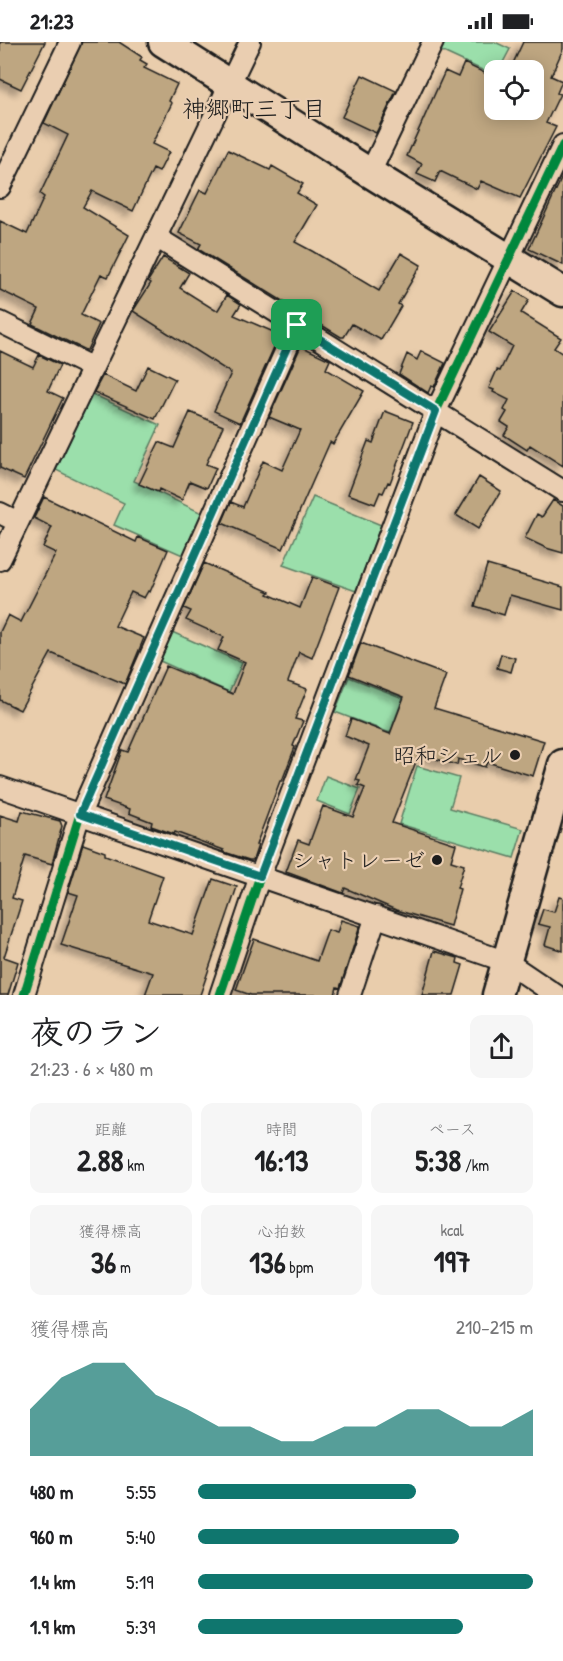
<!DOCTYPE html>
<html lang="ja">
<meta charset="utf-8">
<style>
body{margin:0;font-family:"Patrick Hand","Klee One",sans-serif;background:#f6f6f6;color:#202124;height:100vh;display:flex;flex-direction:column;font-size:22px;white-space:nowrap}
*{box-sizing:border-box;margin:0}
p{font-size:20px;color:#757577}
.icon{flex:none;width:33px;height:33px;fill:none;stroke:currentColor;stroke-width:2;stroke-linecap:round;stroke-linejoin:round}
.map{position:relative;height:953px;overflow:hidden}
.details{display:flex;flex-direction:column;background:#fff;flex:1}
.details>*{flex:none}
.buttons{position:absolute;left:484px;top:18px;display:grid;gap:12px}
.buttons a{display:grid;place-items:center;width:60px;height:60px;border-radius:12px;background:#fff;box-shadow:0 3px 15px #0003;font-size:30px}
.pin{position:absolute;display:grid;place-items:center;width:51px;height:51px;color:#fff;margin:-26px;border-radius:12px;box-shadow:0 3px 9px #0006}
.round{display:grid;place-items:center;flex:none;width:63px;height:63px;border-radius:12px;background:#f6f6f6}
.head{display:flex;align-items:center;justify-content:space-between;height:102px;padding:0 30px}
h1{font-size:33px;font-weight:800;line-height:45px}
.stats{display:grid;grid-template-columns:repeat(3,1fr);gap:9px;height:102px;padding:6px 30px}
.stats div{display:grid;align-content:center;border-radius:12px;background:#f6f6f6;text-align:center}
.stats b{font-size:30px;font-weight:800}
.stats small{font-size:16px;font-weight:400}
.stats p{font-size:16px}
.chart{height:168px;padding:12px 30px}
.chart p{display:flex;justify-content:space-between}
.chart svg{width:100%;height:108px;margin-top:6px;fill:#0f766e;opacity:.7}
ul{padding:0 30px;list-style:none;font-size:20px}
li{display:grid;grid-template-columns:96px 72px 1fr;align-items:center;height:45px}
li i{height:15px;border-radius:8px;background:#0f766e}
.status{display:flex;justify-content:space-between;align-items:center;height:42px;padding:0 30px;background:#fff;direction:ltr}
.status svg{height:16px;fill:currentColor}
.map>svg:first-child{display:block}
</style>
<div class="status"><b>21:23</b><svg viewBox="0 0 49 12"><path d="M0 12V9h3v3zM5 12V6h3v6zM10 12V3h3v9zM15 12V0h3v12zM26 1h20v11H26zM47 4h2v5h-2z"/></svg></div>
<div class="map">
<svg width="563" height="953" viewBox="0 0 563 953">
<defs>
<filter id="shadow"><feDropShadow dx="-5.5" dy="5.5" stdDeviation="3" flood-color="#0004"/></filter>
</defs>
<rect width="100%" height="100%" fill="#e9cdac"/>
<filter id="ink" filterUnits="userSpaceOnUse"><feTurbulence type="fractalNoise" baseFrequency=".0167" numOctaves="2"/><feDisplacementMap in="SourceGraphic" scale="12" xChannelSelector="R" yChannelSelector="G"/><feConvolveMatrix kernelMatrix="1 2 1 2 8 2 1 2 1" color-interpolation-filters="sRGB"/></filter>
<g filter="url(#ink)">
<path fill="#9bdfab" stroke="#5c7e64" stroke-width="1.5" d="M442 0H495L510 7 499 28H495V34L439 8Z
M92 352 160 383 134 439 204 472 185 514 114 483 124 461 56 428Z
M313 455 381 483 356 549 283 523Z
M172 590 242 621 229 650 160 619Z
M349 635 403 656 390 691 335 670Z
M417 724 459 736 450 766 523 787 514 816 399 782Z
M326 734 360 747 350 772 317 759Z"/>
<path fill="#bea681" stroke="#1c1c1c" stroke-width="1.5" filter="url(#shadow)" d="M0 0H45L21 47 0 37Z
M82 0H119L142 15 140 18 147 22 144 26 177 42 169 59 172 61 152 102 169 110 159 130 153 127 133 169 92 149 83 165 129 193 108 235 101 232 81 273 99 282 87 308H85L32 282 39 267 0 248V179L27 192 44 155 40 152 68 93 44 81Z
M523 0H563V7L551 34 562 39 557 51 560 52 546 81 556 85 520 156 481 139 477 147 440 129 435 140 417 132 422 122 407 114 445 29 458 35 464 21 495 36 487 53 495 57V68H534V28H510Z
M362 33 396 49 376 91 342 75Z
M228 108 270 128 272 124 303 142 297 151 317 163 295 200 312 209 379 249 401 211 421 223 398 262 401 264 381 298 352 282 344 295H341L198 207 201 202 179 191 200 148 207 151Z
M563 133V223L529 207Z
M163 215 189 231 180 246 215 268H218L227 253 241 262 234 273 276 291V293L279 294 240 381 214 369 231 331 133 269 151 241 148 239Z
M515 249 529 258 521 271 561 296 554 306 563 312V424L530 403 527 408 504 393 509 385 501 380 507 370 504 368 509 358 493 350 494 348 489 346 497 328 500 329 512 304 489 290Z
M301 304 330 318 326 327 364 349 333 402 330 400 283 507 222 481 231 460 243 465 263 419 282 428 300 388 269 375Z
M0 309 33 325 39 313 60 323 48 349 63 356 24 437 0 426Z
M421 309 445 321 434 345 431 344 428 351 399 332 407 312 417 318Z
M148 324 175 337 155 377 94 350 103 333 136 349Z
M385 369 413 380 390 441 388 440 383 451 380 450 375 462 348 452 368 399 373 401Z
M190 370 223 384 206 422 216 426 207 446 190 439 182 458 159 447 158 450 139 442 159 400 174 406Z
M479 435 501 449 478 487 456 473Z
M44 455 136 500 138 495 168 508 150 550 148 549 144 556 131 550 115 584 144 596 125 642 51 611 20 668 0 658V590L8 573 21 580 56 511 43 505 52 485 34 476Z
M553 458 563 464V511L546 506 525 496 537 472 542 475Z
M204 521 270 550 268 552 300 566 312 535 339 545 312 616 299 610 288 640 307 647 295 677 303 679 293 704 295 705 282 739H280L256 803H258L253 818H249L224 810V808L175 790 174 792 151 784 152 780 129 771 130 767 104 758 122 708 128 710 166 624 233 652 245 620 218 608 224 595 186 578 191 569 184 566Z
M487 523 563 545V568L510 553 504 573 475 564Z
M361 601 446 633 434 666 544 699 533 734 487 720 485 725 458 717 457 723 419 712 392 781 456 802 451 819 464 823 457 846 460 847 450 884 396 868 345 846 343 851 286 830 298 798 309 802 323 764 353 775 365 746 358 743 360 739 356 738 369 704 345 694 351 677 390 692 404 655 349 633Z
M501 612 515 616 511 630 497 626Z
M22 769 60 779 62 784 52 822 25 814 12 856 22 859 4 915 18 920 8 953H0V773L19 779Z
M83 802 105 810V813L163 834 148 878 193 893 213 837 237 845 200 953H145L153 931 61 903 78 853 68 850Z
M559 855 563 856V909L545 903 550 885 538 882 543 867 554 870Z
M341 878 360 884 340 946 337 945 335 953H251L236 948 254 897 317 919 328 888 337 891Z
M434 909 458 916 457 921 463 923 454 953H422Z"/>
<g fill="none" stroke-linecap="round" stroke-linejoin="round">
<g stroke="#1c1c1c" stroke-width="24">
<path id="street" d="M370 131 433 0
M0 145 70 0
M156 195 563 449
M0 280 93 326
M0 471 18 480
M0 518 250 0
M0 745 507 920 556 953
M24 953 80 772 297 283
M220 953 260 834 436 369 563 103
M350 953 376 874"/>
</g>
<g stroke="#1c1c1c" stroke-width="33">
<path id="secondary" d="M163 0 370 131 563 250
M497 953 563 722"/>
</g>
<use href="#street" stroke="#eaceb1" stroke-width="20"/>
<use href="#secondary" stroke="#eaceb1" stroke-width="28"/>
<g stroke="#eaceb1" stroke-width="13">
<path id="cycleway" d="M24 953 80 772 297 283
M220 953 260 834 436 369 563 103"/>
</g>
<use href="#cycleway" stroke="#00873e" stroke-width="9"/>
</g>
</g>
<g fill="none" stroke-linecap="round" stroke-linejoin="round" filter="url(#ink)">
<g stroke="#fff" stroke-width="12">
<path id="route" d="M297 283 436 369 260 834 80 772Z"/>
</g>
<use href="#route" stroke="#0f766e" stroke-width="8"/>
</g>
<g fill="#1c1c1c" stroke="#eaceb1" stroke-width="2">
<circle cx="515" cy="713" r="6"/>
<circle cx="437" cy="818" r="6"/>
</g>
<g text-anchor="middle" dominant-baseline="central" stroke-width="4.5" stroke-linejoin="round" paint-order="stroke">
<g font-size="22" fill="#1c1c1c" stroke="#eaceb1" text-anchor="end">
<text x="503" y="713">昭和シェル</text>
<text x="425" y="818">シャトレーゼ</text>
</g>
<g font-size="24" fill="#1c1c1c" stroke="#eaceb1">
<text x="254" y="66">神郷町三丁目</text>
</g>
</g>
</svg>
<div class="buttons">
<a><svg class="icon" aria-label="locate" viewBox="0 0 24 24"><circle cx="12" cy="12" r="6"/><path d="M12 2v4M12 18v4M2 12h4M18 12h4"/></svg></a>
</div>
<div class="pin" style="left:297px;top:283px;background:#1e9e55"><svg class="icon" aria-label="arrive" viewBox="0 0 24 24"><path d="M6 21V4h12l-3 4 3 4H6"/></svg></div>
</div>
<section class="details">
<div class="head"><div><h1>夜のラン</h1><p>21:23 · 6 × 480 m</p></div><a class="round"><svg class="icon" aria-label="share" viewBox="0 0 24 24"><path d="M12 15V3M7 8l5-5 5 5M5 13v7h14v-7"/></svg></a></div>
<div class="stats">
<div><p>距離</p><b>2.88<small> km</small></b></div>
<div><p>時間</p><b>16:13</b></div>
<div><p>ペース</p><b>5:38<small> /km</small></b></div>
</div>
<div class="stats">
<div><p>獲得標高</p><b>36<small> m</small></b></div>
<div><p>心拍数</p><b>136<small> bpm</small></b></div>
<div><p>kcal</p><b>197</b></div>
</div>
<div class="chart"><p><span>獲得標高</span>210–215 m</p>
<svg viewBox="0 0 160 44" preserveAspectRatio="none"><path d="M0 44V25L10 12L20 6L30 6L40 19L50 25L60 32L70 32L80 38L90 38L100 32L110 32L120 25L130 25L140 32L150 32L160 25V44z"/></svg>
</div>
<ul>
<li><b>480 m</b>5:55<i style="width:65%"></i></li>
<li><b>960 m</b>5:40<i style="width:78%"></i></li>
<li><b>1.4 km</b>5:19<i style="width:100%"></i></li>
<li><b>1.9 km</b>5:39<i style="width:79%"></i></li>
</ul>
</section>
